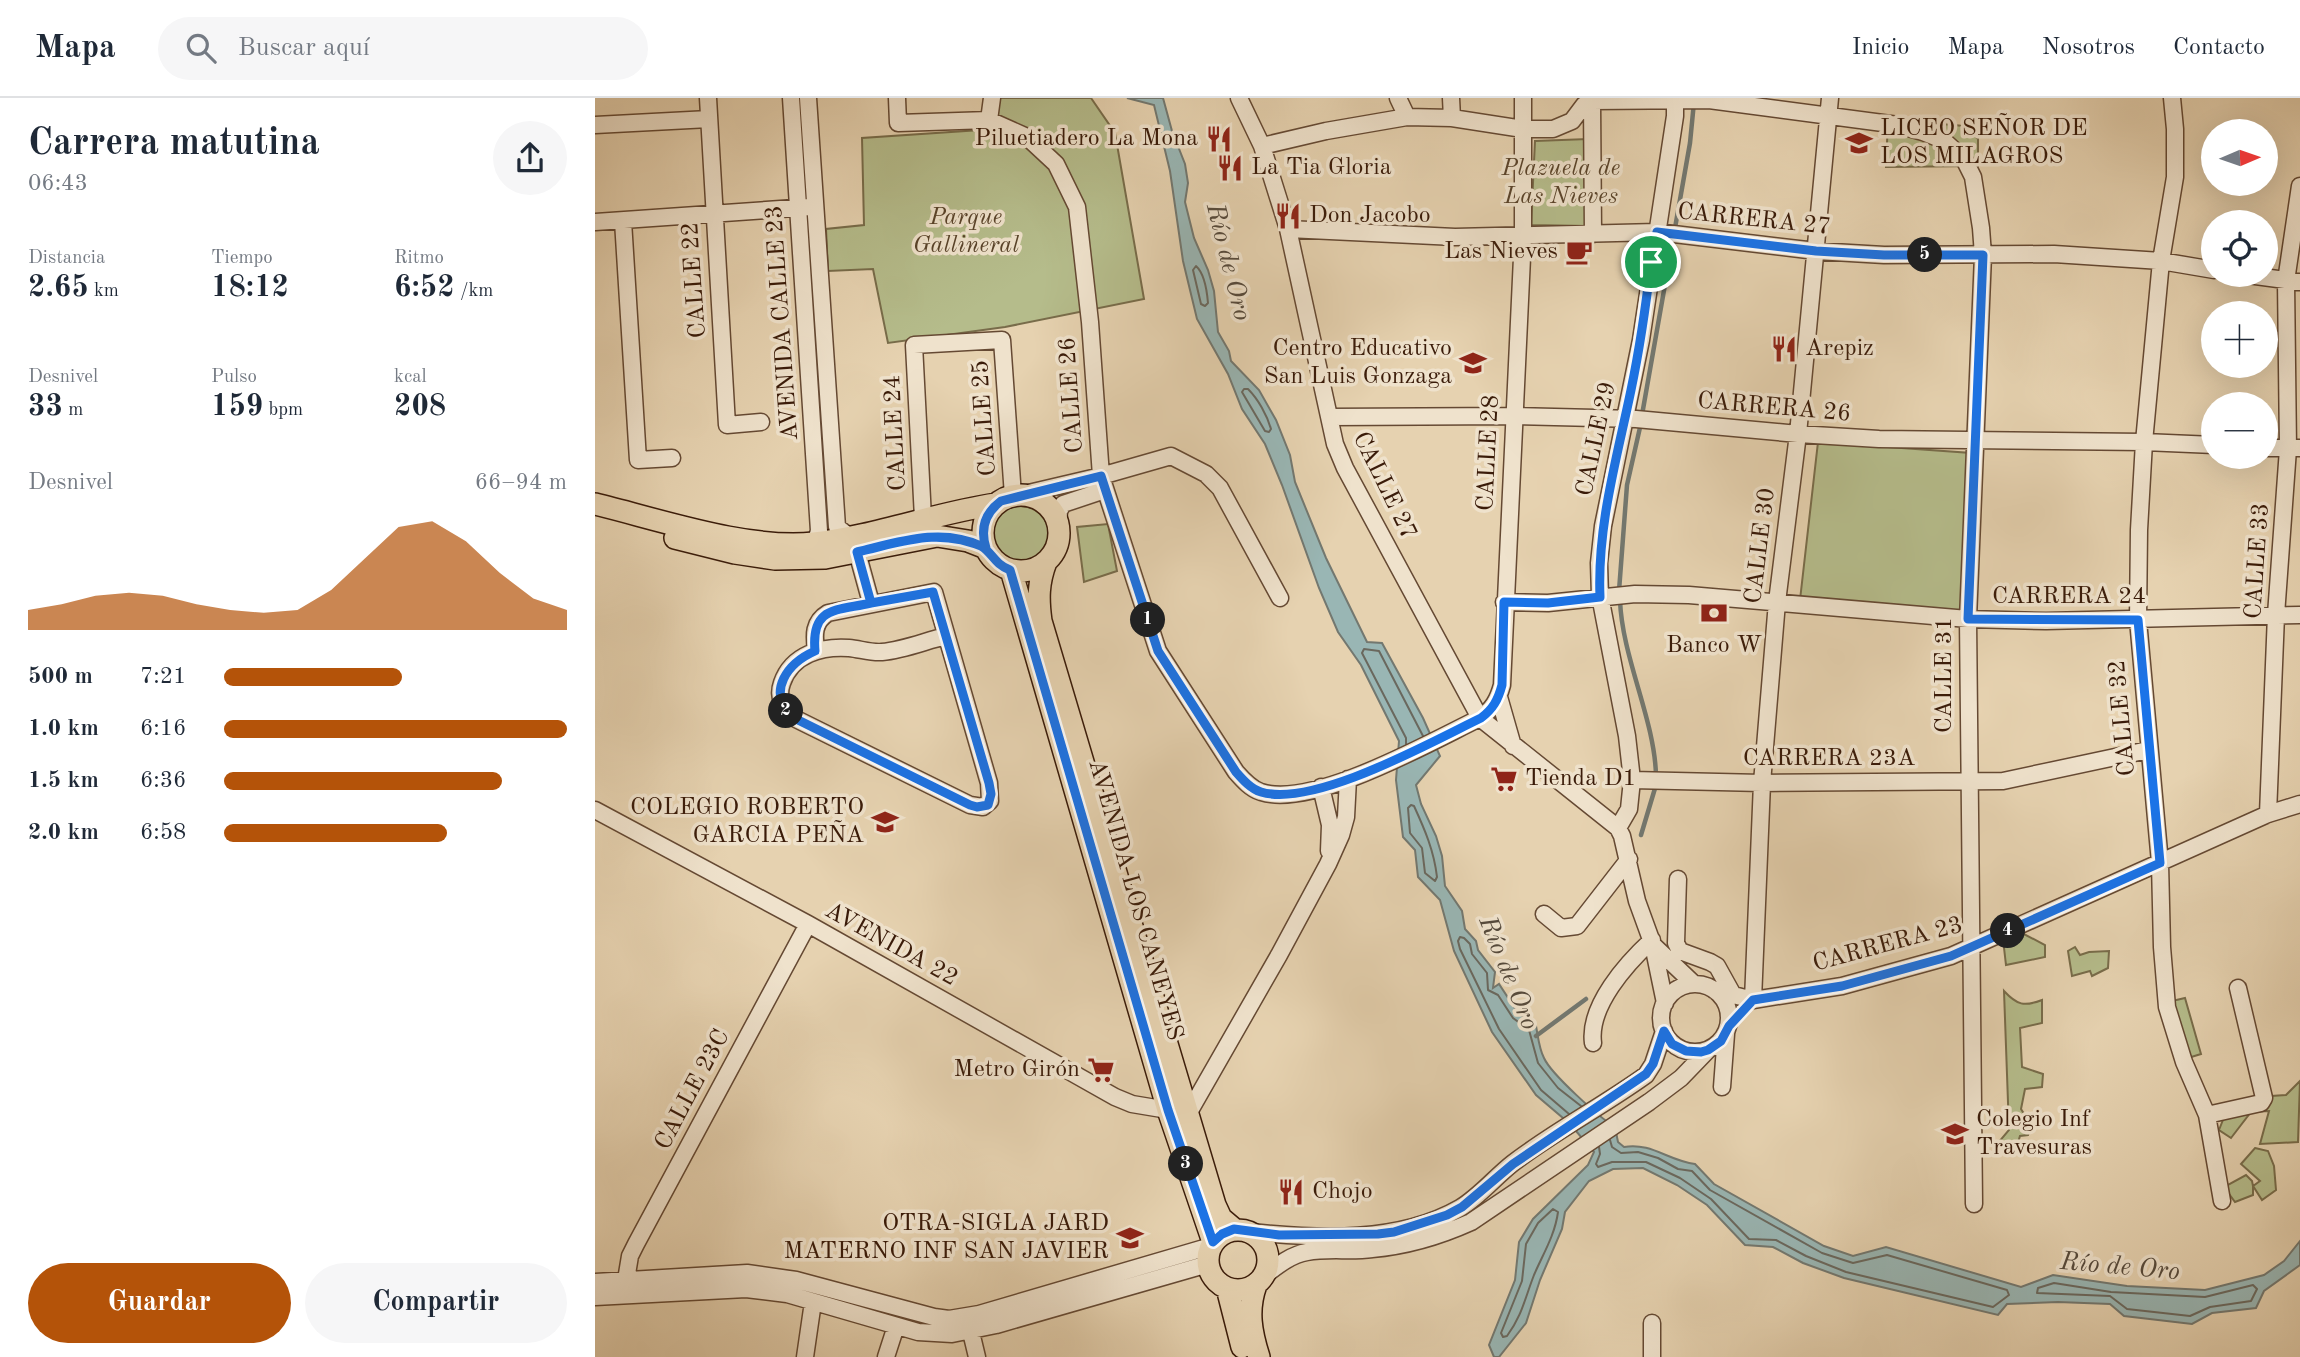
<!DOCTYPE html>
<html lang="es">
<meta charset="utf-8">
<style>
body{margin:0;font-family:"Old Standard TT",serif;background:#f6f6f7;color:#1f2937;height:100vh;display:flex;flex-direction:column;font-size:26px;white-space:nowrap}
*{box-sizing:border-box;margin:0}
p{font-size:23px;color:#747a83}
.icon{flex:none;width:38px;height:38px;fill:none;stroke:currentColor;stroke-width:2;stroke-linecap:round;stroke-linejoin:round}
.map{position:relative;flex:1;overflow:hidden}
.details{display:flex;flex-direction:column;background:#fff;width:595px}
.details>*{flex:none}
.needle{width:46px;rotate:88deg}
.controls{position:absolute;left:1606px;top:21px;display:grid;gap:14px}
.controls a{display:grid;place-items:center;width:77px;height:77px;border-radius:50%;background:#fff;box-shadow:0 7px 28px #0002;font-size:35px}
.pin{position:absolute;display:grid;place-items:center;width:60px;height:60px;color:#fff;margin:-30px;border:4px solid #fff;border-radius:50%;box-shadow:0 2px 7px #0007}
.km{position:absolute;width:35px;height:35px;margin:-18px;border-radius:50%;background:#222;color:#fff;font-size:19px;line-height:35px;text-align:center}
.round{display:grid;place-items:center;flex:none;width:74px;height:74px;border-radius:37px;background:#f6f6f7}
.overview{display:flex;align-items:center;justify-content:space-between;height:119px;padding:0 28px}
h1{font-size:38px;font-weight:600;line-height:52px}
.metrics{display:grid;grid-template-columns:repeat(3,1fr);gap:10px;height:119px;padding:7px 28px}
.metrics div{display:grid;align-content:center}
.metrics b{font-size:30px;font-weight:600}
.metrics small{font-size:19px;font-weight:400}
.metrics p{font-size:19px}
.chart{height:196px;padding:14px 28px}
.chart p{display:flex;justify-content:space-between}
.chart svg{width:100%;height:126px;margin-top:7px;fill:#b45309;opacity:.7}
.action{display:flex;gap:14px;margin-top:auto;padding:14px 28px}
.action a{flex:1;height:80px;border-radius:42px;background:#b45309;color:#fff;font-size:28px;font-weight:600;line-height:80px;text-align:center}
.action a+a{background:#f6f6f7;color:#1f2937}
ul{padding:0 28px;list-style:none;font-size:23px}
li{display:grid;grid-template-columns:112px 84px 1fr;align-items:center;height:52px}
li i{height:18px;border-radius:9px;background:#b45309}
header{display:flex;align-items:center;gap:42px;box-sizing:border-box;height:98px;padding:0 35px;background:#fff;border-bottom:2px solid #e0e1e3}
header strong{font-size:33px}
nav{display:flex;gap:38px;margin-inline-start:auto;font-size:24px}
.search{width:490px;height:63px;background:#f6f6f7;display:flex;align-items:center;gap:18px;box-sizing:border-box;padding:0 24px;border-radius:38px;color:#747a83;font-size:26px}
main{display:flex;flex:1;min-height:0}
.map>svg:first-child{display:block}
</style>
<header>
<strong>Mapa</strong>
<div class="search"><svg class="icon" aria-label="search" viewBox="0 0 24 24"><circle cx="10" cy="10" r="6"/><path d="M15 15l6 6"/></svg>Buscar aquí</div>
<nav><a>Inicio</a><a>Mapa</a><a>Nosotros</a><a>Contacto</a></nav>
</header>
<main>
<section class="details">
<div class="overview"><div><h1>Carrera matutina</h1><p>06:43</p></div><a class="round"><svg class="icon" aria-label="share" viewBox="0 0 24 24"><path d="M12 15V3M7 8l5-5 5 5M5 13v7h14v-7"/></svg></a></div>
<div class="metrics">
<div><p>Distancia</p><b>2.65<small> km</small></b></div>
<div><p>Tiempo</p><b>18:12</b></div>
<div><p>Ritmo</p><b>6:52<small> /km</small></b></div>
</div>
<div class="metrics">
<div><p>Desnivel</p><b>33<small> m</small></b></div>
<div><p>Pulso</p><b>159<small> bpm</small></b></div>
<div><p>kcal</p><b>208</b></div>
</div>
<div class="chart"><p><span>Desnivel</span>66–94 m</p>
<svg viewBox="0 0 160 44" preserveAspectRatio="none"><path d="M0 44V37L10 35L20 32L30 31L40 32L50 35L60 37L70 38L80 37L90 30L100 19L110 8L120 6L130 13L140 24L150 33L160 37V44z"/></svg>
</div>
<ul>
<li><b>500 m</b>7:21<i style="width:52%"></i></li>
<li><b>1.0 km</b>6:16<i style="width:100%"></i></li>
<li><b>1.5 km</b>6:36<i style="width:81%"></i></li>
<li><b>2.0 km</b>6:58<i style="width:65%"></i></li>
</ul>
<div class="action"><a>Guardar</a><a>Compartir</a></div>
</section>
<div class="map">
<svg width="1705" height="1259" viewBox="0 0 1705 1259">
<rect width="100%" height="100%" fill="#e6d2b0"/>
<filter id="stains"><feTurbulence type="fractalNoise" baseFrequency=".00286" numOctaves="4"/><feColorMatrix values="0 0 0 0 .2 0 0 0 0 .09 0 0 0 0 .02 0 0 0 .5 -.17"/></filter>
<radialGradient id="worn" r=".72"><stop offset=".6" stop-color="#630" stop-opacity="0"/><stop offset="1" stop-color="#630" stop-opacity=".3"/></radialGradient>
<path fill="#b5bc8b" stroke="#786c4a" stroke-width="2" d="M405 0H496L520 35 549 201 410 229 293 245 278 171 233 173 231 131 269 127 267 40 400 31Z
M1293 21 1369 28 1383 41V68L1291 69Z
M993 41V128L936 127 940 43Z
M1223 344 1376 355 1370 517 1205 502Z
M396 437a29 29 0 1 1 58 0a29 29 0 1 1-58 0Z
M513 426 522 473 489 484 482 429Z
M1425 834 1450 847V859L1411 867 1408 841Z
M1480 849 1485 857 1494 854 1514 853 1513 870 1497 878 1495 873 1477 878 1473 853Z
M1409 893C1422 907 1429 909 1447 902V925L1425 930 1427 969 1448 976 1447 989 1430 991 1426 1011 1436 1027 1433 1037 1425 1038 1421 1051 1403 1045 1414 1032Z
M1590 900 1606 956 1593 960 1577 903Z
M1705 983 1703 1044 1665 1046 1674 1013 1656 1014 1636 1040 1624 1032 1635 1004 1660 999 1691 997Z
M1660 1050 1673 1053 1679 1068 1681 1092 1667 1102 1658 1088V1097L1640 1104 1629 1089 1651 1077 1657 1083 1658 1088 1665 1083 1646 1066Z"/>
<path fill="#99b6b4" stroke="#737870" stroke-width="2" d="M532 0H568L577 33 590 66 593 85 590 104 599 140 613 172 619 193 623 234 634 253 636 263 664 292 681 322 695 357 700 384 731 460 772 544 787 545 828 620 845 658 821 687 826 706 841 738 847 758 850 788 867 813 870 831 881 843 883 852 900 874 898 890 904 886 923 915 941 928C943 938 944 951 949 960 956 976 1005 1020 1020 1029L1023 1044 1029 1049C1056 1044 1074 1063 1100 1066L1119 1086 1229 1148 1258 1158 1291 1149 1426 1189 1458 1177 1532 1188 1610 1192 1669 1177 1689 1163 1705 1143V1167L1669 1193 1661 1210 1617 1215 1597 1226 1529 1218 1515 1206 1463 1204 1412 1206 1403 1217 1249 1180 1208 1165 1178 1149 1150 1147 1112 1107 1082 1087 1048 1070 1018 1071 994 1083 970 1114 967 1131 945 1182 931 1225 904 1259H899L894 1247 920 1182 924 1144 938 1121 993 1067 999 1054 975 1026 941 997 897 934 859 853 845 802 823 779 820 752 808 739 801 682 804 643 766 567 743 534 724 490 687 387 670 346 647 311 633 276 602 221 588 163 575 73 559 7Z"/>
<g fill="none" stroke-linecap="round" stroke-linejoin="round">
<path stroke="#6a685e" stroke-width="2" d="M601 168C610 176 612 193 613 205L610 208 606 206 598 172Z
M649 291H653C663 301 672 317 676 331L674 334 670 333 647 294Z
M811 646V640L767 555 769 551 784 553 828 638
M816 707 819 708C830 732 839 753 842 779L840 783 830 775 827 750 815 735 813 710Z
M974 1016 946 992 904 931 865 851 863 843 865 839 869 840 875 846 877 856 892 875 893 892 903 897 918 920 934 932 943 965 963 990 986 1008
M1004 1049 1005 1056 1001 1066 1003 1069 1017 1064H1051L1085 1080 1116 1101 1154 1141 1181 1142 1211 1158 1251 1174 1398 1209 1414 1197 1412 1192 1292 1157 1258 1165 1227 1155 1115 1092 1097 1073 1083 1071 1063 1060 1043 1054 1026 1055 1017 1049 1015 1042
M958 1111 963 1114C960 1137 948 1156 939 1177 930 1200 927 1218 912 1238L908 1239 906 1235 927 1183 931 1146 943 1125Z
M1459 1185 1516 1194 1610 1199 1658 1187 1662 1191 1656 1203 1615 1209 1595 1218 1532 1211 1515 1198 1442 1195 1443 1190Z"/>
<path stroke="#737870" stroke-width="4.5" d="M1047 317 1095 45 1099 4
M1024 493 1032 387 1046 325
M1025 502C1027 560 1060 622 1061 678
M1046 737 1061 687
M941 938 991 901"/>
<g stroke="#654933" stroke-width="19">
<path id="minor" d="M113 0 132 327 166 324
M196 0 224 433 222 439 217 445
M213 0 242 429 255 439
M302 0 303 25 394 22 432 39 461 66 482 109 495 224 506 378 563 553 641 674C648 682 656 691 666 694 718 711 837 643 885 620 898 611 903 602 907 587L928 138V0
M644 0 667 48 693 131 740 346 750 370 885 620 1023 730 1027 738 1042 803 1058 847 1070 905
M803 0 812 19
M856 0 857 20
M1577 0 1580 31V79L1566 163 1549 344 1544 432 1543 522 1565 765 1567 849 1572 909 1589 964 1612 1017 1627 1103
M997 3 998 136
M394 22 397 0
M0 27 114 21
M667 48 731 33 812 19 857 20 928 31H958L977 23 989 7 997 3 1114 2 1303 27 1328 34 1348 42 1369 61 1378 79 1386 130 1388 157 1373 521 1379 1106
M28 123 43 362 77 360
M0 124 214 109
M693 131 860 139 1062 134 1221 153 1289 157 1459 156 1566 163 1619 172
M1653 177 1705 184
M735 319 919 318 1041 321 1203 336 1284 341 1549 344 1619 347
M1671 350H1705
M425 397 506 378 576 358 611 376 625 390 685 500
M328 420 319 247 407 242 418 398
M463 429 464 413 468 406 510 392
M262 454 276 505
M909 504 953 505 1040 496 1094 497 1373 521 1451 523 1705 517
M221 553C219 537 218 524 233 515L339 494 394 685 395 703 388 709 375 707 197 619C187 609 182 599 187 585 197 556 227 548 254 550 265 551 276 555 287 554 309 552 330 543 351 538
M904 599 918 648
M1037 682 1167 685 1408 683 1553 652
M726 689 735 727 734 753
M0 712 213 826 520 999 537 1006 573 1012
M1673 716 1681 517 1693 351 1691 183 1705 88
M1023 730 1034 711 1037 682 1032 638 1005 498 1004 465 1008 428 1046 242 1080 18V0
M1083 781 1081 845 1085 853 1115 864 1122 868 1137 895
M949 816 966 830 982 828 1034 761
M1058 847 1099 886
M1066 920a34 34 0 1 1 68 0a34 34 0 1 1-68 0Z
M1119 892 1158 902 1247 888 1356 858 1673 716 1705 706
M1158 902 1167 685 1182 504 1203 336 1235 0
M998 945C993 908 1032 865 1057 842
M1127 989 1131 936
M593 1016 684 857 733 766 746 737 751 719 753 681
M1612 1017 1666 1005 1669 1000 1643 890
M656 1134C724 1141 804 1145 865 1110 885 1098 900 1079 918 1065 960 1033 1008 1008 1051 977L1058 966 1069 933
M669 1178C682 1168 695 1157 712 1154 733 1150 756 1154 777 1151 811 1148 845 1138 876 1124L1054 1004 1086 980 1113 952
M31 1182 35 1158 41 1146 213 826
M0 1184 152 1175 201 1182 339 1219 354 1221 384 1216 616 1148
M0 1199 151 1191 192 1196 323 1234 357 1236 401 1227 613 1166
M1057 1225V1259
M376 1234 382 1259
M210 1259 218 1204
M291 1259 301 1228"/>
</g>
<g stroke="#3a1b09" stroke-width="24">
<path id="major" d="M388 435a38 38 0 1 1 76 0a38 38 0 1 1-76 0Z
M0 406C66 422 152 452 219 445 281 438 340 415 401 406
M80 440 140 455 180 461 230 460 342 438 373 443 391 450
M451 464C443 485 443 501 446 523L620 1107 626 1120 639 1131
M416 472 573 1012 618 1144
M613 1162a30 30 0 1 1 60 0a30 30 0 1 1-60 0Z
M661 1187C652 1212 656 1234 664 1259
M632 1190 647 1249"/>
</g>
<use href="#minor" stroke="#efe2cc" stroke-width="16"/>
<use href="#major" stroke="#e6d2b0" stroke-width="21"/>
</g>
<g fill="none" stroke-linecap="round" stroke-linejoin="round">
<g stroke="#fff" stroke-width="14">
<path id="route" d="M1056 164C1051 207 1045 249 1036 292 1022 360 1002 428 1005 499L953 505 909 504 907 587C903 602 898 611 886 620 836 644 719 710 666 694 656 691 648 682 641 674L563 553 506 378 406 403C390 415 385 431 391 450 343 429 311 443 262 454L276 505 338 494 394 685 396 696 393 707 382 709 375 707 197 619C171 593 193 565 220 553 216 508 241 513 276 505L262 454C304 444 346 429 386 448 397 454 399 466 415 472L573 1012 618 1144 627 1136 639 1131 684 1137 783 1136 799 1134 852 1117 867 1109 918 1066 1051 976 1058 966 1069 933 1077 946 1091 953 1106 954 1113 952 1126 943 1134 928 1158 902 1247 888 1356 858 1565 765 1543 522 1373 521 1388 157H1289L1221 153 1062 134 1056 164"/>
</g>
<use href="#route" stroke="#1a73e8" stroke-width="9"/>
</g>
<defs>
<g id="restaurant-bare" transform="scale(2.1)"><path d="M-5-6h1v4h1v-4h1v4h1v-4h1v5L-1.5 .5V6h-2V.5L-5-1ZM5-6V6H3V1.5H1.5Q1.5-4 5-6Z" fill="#8f2418" stroke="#efe2cc" stroke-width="2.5" paint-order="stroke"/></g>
<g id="school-bare" transform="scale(2.1)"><path d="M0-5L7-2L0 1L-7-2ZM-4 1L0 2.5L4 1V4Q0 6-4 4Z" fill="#8f2418" stroke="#efe2cc" stroke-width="2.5" paint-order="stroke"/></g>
<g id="cafe-bare" transform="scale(2.1)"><path d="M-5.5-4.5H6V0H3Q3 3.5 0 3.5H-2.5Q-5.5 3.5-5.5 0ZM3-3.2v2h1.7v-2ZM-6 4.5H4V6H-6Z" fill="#8f2418" stroke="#efe2cc" stroke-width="2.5" paint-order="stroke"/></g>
<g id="bank-bare" transform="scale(2.1)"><path d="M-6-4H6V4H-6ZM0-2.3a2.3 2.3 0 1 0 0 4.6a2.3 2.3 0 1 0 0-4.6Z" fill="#8f2418" stroke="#efe2cc" stroke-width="2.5" paint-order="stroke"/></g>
<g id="supermarket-bare" transform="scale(2.1)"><path d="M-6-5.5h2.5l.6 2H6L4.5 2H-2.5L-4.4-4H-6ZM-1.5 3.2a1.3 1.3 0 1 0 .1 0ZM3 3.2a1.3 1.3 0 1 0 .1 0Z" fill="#8f2418" stroke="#efe2cc" stroke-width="2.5" paint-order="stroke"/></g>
</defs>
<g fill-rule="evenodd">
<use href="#restaurant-bare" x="624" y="41"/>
<use href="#school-bare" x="1264" y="45"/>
<use href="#restaurant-bare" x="635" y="70"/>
<use href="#restaurant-bare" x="693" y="118"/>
<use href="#cafe-bare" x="984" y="154"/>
<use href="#restaurant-bare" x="1189" y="251"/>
<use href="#school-bare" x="878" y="265"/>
<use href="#bank-bare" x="1119" y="515"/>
<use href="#supermarket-bare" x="909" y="681"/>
<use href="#school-bare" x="290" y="724"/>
<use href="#supermarket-bare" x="506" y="972"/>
<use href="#school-bare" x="1360" y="1036"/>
<use href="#restaurant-bare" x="696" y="1094"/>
<use href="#school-bare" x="535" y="1140"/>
</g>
<g text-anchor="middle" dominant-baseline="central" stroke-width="7" stroke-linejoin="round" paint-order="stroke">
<g font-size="24" fill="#3a1b09" stroke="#efe2cc" text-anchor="start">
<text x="1285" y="31">LICEO SEÑOR DE<tspan x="1285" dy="28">LOS MILAGROS</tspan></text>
<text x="603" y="41" text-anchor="end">Piluetiadero La Mona</text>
<text x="656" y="70">La Tia Gloria</text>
<text x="714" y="118">Don Jacobo</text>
<text x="963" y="154" text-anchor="end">Las Nieves</text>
<text x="857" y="251" text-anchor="end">Centro Educativo<tspan x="857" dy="28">San Luis Gonzaga</tspan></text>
<text x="1210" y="251">Arepiz</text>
<text x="1119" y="548" text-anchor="middle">Banco W</text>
<text x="930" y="681">Tienda D1</text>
<text x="269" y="710" text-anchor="end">COLEGIO ROBERTO<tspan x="269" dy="28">GARCIA PEÑA</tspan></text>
<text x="485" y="972" text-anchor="end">Metro Girón</text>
<text x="1381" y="1022">Colegio Inf<tspan x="1381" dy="28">Travesuras</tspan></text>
<text x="717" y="1094">Chojo</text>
<text x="514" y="1126" text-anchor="end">OTRA-SIGLA JARD<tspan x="514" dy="28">MATERNO INF SAN JAVIER</tspan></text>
</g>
<g font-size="24" font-style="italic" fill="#59432a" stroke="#efe2cc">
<text x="966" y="71">Plazuela de<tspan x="966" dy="28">Las Nieves</tspan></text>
<text x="371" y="120">Parque<tspan x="371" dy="28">Gallineral</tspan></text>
</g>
<g font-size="24" fill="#3a1b09" stroke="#efe2cc">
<text transform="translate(1159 122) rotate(6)">CARRERA 27</text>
<text transform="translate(100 182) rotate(-94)">CALLE 22</text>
<text transform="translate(188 225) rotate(-94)">AVENIDA CALLE 23</text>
<text transform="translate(477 297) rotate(-94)">CALLE 26</text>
<text transform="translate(1179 310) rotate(5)">CARRERA 26</text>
<text transform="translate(390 320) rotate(-94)">CALLE 25</text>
<text transform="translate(301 335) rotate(-93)">CALLE 24</text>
<text transform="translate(1002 341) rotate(-78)">CALLE 29</text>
<text transform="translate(894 355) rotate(-87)">CALLE 28</text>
<text transform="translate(789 388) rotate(64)">CALLE 27</text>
<text transform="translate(1166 448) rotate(-83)">CALLE 30</text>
<text transform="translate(1663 463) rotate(-86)">CALLE 33</text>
<text x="1474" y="499">CARRERA 24</text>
<text transform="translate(1350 577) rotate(-90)">CALLE 31</text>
<text transform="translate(1528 620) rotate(-95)">CALLE 32</text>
<text x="1234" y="661">CARRERA 23A</text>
<text transform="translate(540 802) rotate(74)">AVENIDA LOS CANEYES</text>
<text transform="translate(296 847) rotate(29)">AVENIDA 22</text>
<text transform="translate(1293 847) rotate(-15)">CARRERA 23</text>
<text transform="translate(98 992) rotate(-62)">CALLE 23C</text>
</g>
<g font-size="26" font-style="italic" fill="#564a3c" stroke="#efe2cc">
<text transform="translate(633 164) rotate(76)">Río de Oro</text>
<text transform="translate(913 875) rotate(68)">Río de Oro</text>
<text transform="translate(1525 1169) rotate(5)">Río de Oro</text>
</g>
</g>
<rect width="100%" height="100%" filter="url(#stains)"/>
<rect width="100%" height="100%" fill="url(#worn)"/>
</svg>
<div class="controls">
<a><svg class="needle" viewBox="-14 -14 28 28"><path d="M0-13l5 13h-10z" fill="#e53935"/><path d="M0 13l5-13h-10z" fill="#747a83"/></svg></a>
<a><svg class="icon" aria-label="locate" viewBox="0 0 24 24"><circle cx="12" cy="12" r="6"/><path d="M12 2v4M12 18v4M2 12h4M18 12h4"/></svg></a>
<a>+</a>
<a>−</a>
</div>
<div class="pin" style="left:1056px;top:164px;background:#1e9e55"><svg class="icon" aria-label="arrive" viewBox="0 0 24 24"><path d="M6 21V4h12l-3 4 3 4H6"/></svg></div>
<b class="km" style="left:553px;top:522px">1</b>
<b class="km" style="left:191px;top:613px">2</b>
<b class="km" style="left:591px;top:1066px">3</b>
<b class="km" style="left:1413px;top:833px">4</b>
<b class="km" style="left:1330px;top:157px">5</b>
</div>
</main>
